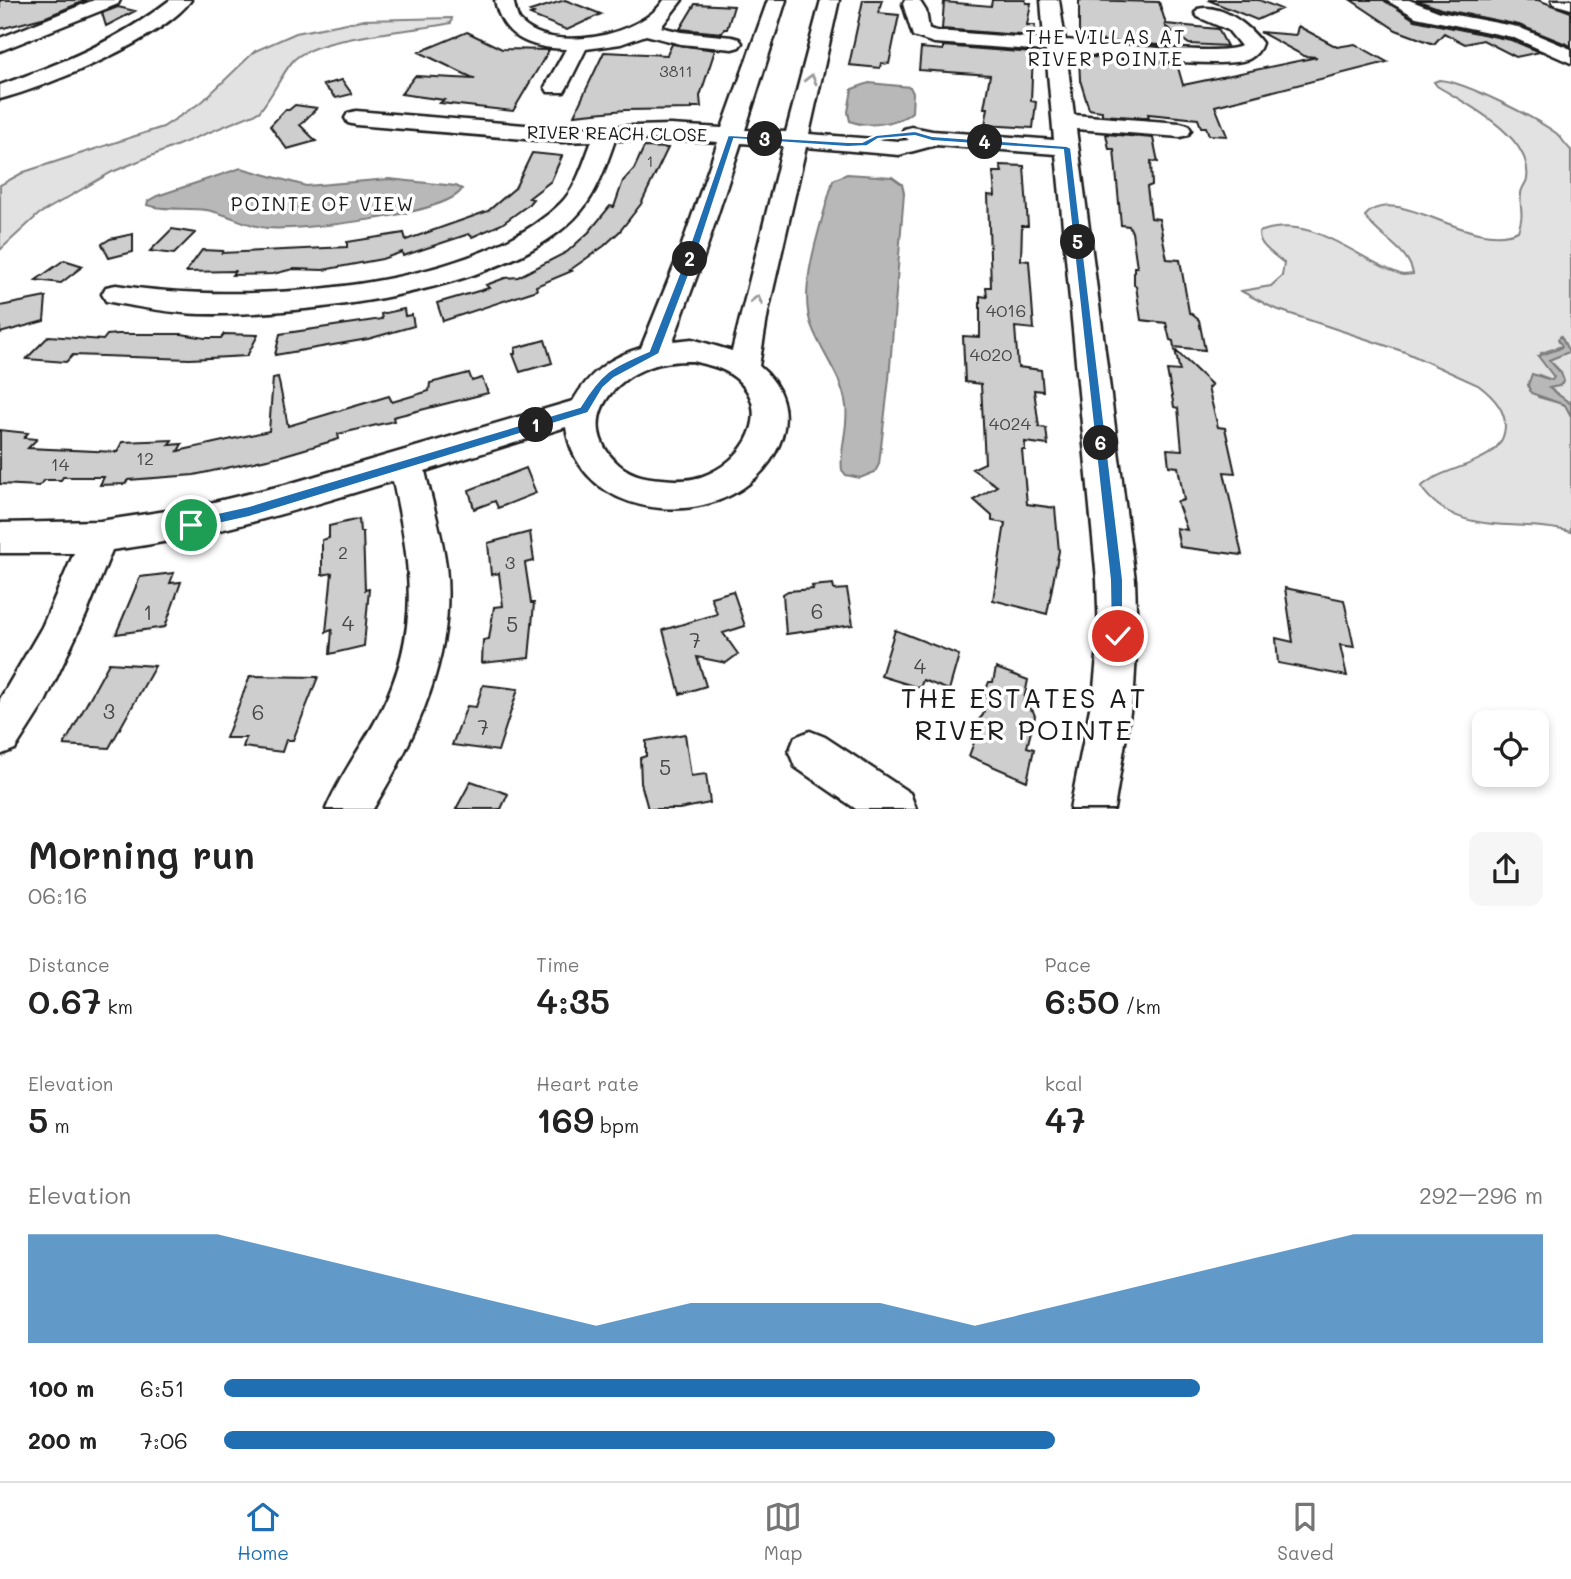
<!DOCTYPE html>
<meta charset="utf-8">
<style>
body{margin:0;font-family:Mali,sans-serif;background:#f6f6f6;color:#222;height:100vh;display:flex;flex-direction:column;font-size:26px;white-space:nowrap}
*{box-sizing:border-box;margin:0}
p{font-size:23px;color:#767676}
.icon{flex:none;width:38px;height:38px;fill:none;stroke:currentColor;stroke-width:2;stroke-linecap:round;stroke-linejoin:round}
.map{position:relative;height:809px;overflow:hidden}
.sheet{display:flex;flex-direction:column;background:#fff;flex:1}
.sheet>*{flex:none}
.buttons{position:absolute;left:1472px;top:710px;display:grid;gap:14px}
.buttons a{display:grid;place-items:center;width:77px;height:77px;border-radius:14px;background:#fff;box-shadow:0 4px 10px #0003;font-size:35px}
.pin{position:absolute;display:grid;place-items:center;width:60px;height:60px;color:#fff;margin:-30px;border:4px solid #fff;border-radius:50%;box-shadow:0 2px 7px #0007}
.km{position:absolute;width:35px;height:35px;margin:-18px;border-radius:50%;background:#222;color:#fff;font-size:19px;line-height:35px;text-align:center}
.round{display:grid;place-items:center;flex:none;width:74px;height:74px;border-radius:14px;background:#f6f6f6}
.headline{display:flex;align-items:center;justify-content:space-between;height:119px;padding:0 28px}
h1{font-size:38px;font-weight:600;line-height:52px}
.metrics{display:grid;grid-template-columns:repeat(3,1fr);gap:10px;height:119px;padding:7px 28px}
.metrics div{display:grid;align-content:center}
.metrics b{font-size:35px;font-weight:600}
.metrics small{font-size:19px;font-weight:400}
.metrics p{font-size:19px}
.chart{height:196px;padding:14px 28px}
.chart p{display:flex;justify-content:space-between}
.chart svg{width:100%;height:126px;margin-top:7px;fill:#1f6fb2;opacity:.7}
ul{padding:0 28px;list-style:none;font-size:23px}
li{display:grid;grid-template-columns:112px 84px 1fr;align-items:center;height:52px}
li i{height:18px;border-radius:9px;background:#1f6fb2}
.tab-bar{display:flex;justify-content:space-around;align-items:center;height:98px;border-top:2px solid #e0e0e0;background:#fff;font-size:19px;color:#767676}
.tab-bar a{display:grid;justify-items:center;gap:4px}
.tab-bar .active{color:#1f6fb2}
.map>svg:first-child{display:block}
</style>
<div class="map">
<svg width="1571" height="809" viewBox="0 0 1571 809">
<rect width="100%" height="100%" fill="#fff"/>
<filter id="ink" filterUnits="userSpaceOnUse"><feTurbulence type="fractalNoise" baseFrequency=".0143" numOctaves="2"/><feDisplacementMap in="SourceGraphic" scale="14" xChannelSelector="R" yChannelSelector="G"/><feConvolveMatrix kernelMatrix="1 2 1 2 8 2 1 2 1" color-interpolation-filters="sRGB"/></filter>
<g filter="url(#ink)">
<path fill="#e2e2e2" stroke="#7f7f7f" stroke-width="2" d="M452 18 451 23C416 31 313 36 292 62 280 77 273 95 259 112L112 172 39 214 0 250V185L24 172 163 127 203 101 255 51 296 33 362 20Z
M1439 80C1464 81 1535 118 1556 133 1562 138 1565 145 1571 150V404L1548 387 1561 372 1549 360 1562 346 1541 353 1554 377 1552 380 1539 375 1538 397 1566 405 1571 416V532C1519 517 1458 540 1421 487 1444 464 1505 466 1505 425 1505 408 1490 394 1478 385L1405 352 1273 308 1241 291 1271 286 1282 276 1284 263C1275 255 1258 246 1259 232 1313 212 1356 260 1403 275L1413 274C1409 248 1377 237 1365 216 1395 181 1470 253 1518 231 1525 212 1519 210 1521 194 1521 188 1526 184 1527 179 1533 136 1466 104 1437 86L1434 82Z"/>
<path fill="#b8b8b8" stroke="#7a7a7a" stroke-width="2" d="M869 83 910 87 913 93 912 112C899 124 866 128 850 121L848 112 852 89Z
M241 168 306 186 389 179 456 186 462 189C448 215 299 231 267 228 246 226 227 213 206 210 187 207 164 211 147 205L148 201 157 196Z
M847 174 892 177 902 184 904 193 889 379 879 464 875 472 860 478 846 475 842 470C839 449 849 428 846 406 842 376 822 354 812 327 796 289 823 220 833 180Z
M1561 336 1569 352 1549 360 1561 373 1564 381 1559 386 1549 388 1571 404V416L1565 405 1531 393 1528 385 1532 374 1552 380 1554 377 1538 356 1559 349 1562 346 1558 339Z"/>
<path fill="#cecece" stroke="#1c1c1c" stroke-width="2" d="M0 0H87L46 17 0 29Z
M565 0 601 14 567 30 530 15 534 13 530 11Z
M863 0H882L878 13 899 15 889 64 881 63 880 68 849 65Z
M992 0H1025L1026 3H1031L1027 25H1035L1034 36 942 29 944 2 991 6Z
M1079 0 1159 2 1166 24 1218 29 1227 46 1189 44 1166 27 1172 46 1079 39Z
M1208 0H1259L1281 9 1257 20Z
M1351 0H1384L1415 20 1511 40 1540 52 1516 57 1483 40 1465 44 1444 33 1434 44 1396 30Z
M1416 0H1538L1571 12V46L1519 25 1441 9Z
M695 4 734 6 727 29H724L722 33 680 29Z
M118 7 135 11 106 26 102 13Z
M1298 26 1337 47 1355 44 1387 62 1215 106 1227 136 1209 135 1206 127H1201L1198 119 1148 114 1149 118 1102 115V111L1089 109 1080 80 1079 56 1177 64 1183 85 1317 57 1304 56 1260 32 1296 35Z
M467 32 502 49 549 50 513 111 440 103 444 100 401 94 415 76 475 79 419 52Z
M672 44 715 50 700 96 701 107H692V109L625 110 574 115 604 52 667 55Z
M943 46 1033 53 1031 101 1036 102 1033 128 985 125 988 108H984L990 75 919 70 921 48 943 50Z
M342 80 352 94 336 98 323 85Z
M295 105 317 108 300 125 316 141 287 149 270 126 285 110H289Z
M1106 134 1153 138 1158 162 1151 161 1152 185 1147 187 1151 218 1159 219 1167 259 1180 260 1189 312 1199 320 1205 350 1174 347 1173 341 1170 340 1166 323 1141 320 1136 286 1134 285V267H1137L1132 232 1129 226 1121 225 1114 149H1109Z
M644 147 668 148 641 204 620 231 604 246 570 270 572 271 536 286 537 290 443 321 437 303 489 288 486 285 505 278 518 277 567 252 589 232 610 206 614 207 623 181 634 169Z
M532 153 562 156 551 181 529 198 533 199 528 205 502 224 472 237 469 234 403 256 402 252 382 259 323 270 293 269 273 274 232 275 235 271 186 272 202 250 223 251 222 253 347 247V242L404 233 406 240 488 211 515 188Z
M1000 165 1024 166 1028 226H1022L1021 260 1029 261 1034 329 1015 327 1018 367 1041 370 1043 391 1034 390 1039 427 1046 428 1048 445 1025 442V450H1022L1027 504 1055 508 1059 551 1047 614 993 600 1005 523 992 521V516L974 500 997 486 972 469 985 463 981 384 965 382 963 336 980 337V296L987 297 986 287H991L988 195 995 196 993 172H1002Z
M172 229 195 233 174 254 150 251Z
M133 234V252L109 258 102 244 110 239Z
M64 260 83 266 61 283 36 280Z
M46 297 44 321 0 333V306Z
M404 309 405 316 412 315 414 326 368 339 275 355 280 334 382 319 381 314Z
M118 334H182L205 338H221L224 334 258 335 247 356 190 359 73 355 66 362 26 359 49 336 103 340 107 335Z
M545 340 552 363 520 372 513 354H515V348Z
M1175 350 1212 385 1208 388 1218 427 1225 428 1235 473 1224 472 1242 555 1180 547 1176 528 1187 530 1177 502 1184 500 1178 467 1169 466 1167 449 1182 450 1178 408 1174 407 1167 370 1180 371Z
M469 373 472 381 482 378 488 393 393 417 394 421 338 434 339 439 281 456 194 475 128 480 125 484 100 485 104 477H63L61 480H45L39 486 0 484V430L28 433 24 438 37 439 28 448 117 452 122 442 172 440 169 445 182 444 178 451 269 431 273 378 278 377 288 426 389 396 392 402 429 391 430 383Z
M526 468 536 493 498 508 495 501 474 509 469 490Z
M359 519 360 532H363L365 590 369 589 364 646 330 654 332 630 326 632 332 573 322 575V540L329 538V526Z
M530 532 534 561 525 563 531 603H534L529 658 482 663 483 640 489 639 494 607 503 606 499 573 491 575 488 543Z
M174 573 170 583 181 582 165 627 116 634 140 577Z
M833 584 834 590 847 589 853 625 786 634 783 594 788 591 813 589 812 586Z
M1285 588 1344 600 1354 647 1340 645 1347 676 1278 663 1276 638 1293 642Z
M733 591 745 626 723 633 738 654 726 663 697 657 706 686 680 694 663 630 717 614 711 597Z
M895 630 959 655 949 690 923 680 920 688 881 676Z
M109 663 155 666 109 748 64 745Z
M996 668 1028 680 1023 704 1033 711 1035 716 1027 747 1034 749 1027 781 969 756 979 729 976 723 983 715 987 697 985 692 989 682H993Z
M250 676 318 677 293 740H286L282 752 243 747 246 738H226Z
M483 685 518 689 498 751 452 745 467 706 476 707Z
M685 734 691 776 706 774 710 803 679 809H648L641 783 640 758 646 756V741Z
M471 781 508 794 501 809H456Z"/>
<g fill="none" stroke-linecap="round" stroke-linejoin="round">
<g stroke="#1c1c1c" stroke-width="5">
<path id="minor" d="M94 0H120L118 4 0 51V38Z
M170 0H191C163 39 47 87 0 99V85C61 64 119 40 170 0Z
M495 0H513C515 6 516 16 520 21 550 55 642 36 664 0H682L661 27 681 32 732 37 739 39 742 43 739 47 732 49 681 44 646 35 621 44 586 49 567 87 564 92H548L545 87 566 49C530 48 502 38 495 0Z
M768 0H786L745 130 786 132 821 0H839L809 134 899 141 909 140 901 134 904 129 912 127 932 131 1054 140 1046 51 934 43 913 36 903 4 905 0H919L926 11 929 29 937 31 1044 39 1041 0H1059L1065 40C1093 42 1223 57 1241 46L1228 30 1198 17 1195 13 1198 9C1221 3 1250 26 1262 43 1260 50 1256 55 1249 59 1226 70 1099 55 1066 52L1074 115 1180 123 1188 125 1191 130 1188 135 1180 137 1076 129 1135 580 1137 636 1134 688 1114 809H1070L1094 688 1099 636 1097 580 1056 154 936 145 899 155 806 147 768 312 759 366C808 406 781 470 731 495 669 526 576 504 566 427L425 471C432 502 442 533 446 566 456 653 417 736 373 809H326C340 775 364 744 381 711 421 630 411 565 393 481 300 509 209 538 112 550L86 615 45 702 15 749 0 755V699L42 627 74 553H0V523L100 521 193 507 285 485 573 401C589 373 610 357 641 348L677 259 718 142 670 139 615 140C606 165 598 191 581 211 511 293 302 316 200 314 172 313 144 308 116 303L106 301 102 294 106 287 116 285C237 305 469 293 561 203 577 187 584 161 592 141L562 142 356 125 348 123 345 118 348 113 356 111 562 128 670 125 722 128ZM741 143 783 146 732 351 692 339 673 341 703 259ZM692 361C703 364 717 366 727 372 775 401 752 455 708 474 693 481 678 481 662 479 643 478 627 474 614 460 579 423 609 381 650 367 663 362 678 361 692 361Z
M1386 0H1409L1440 12 1518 27 1571 49V63L1512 37 1416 17Z
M1552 0H1571V9L1554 4Z
M810 731 825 737 910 793 916 809H856L795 767 789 752 795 737Z"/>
</g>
<use href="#minor" fill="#fff" fill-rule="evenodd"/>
</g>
<defs><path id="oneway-chevron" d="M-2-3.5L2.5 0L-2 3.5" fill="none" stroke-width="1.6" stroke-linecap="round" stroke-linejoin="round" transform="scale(1.75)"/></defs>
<g stroke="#999">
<use href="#oneway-chevron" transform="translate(811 79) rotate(-76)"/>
<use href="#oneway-chevron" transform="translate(757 300) rotate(-76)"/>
</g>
</g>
<path fill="#1f6fb2" stroke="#fff" stroke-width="2" d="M915 131 932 136 1067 146 1071 148 1123 580V641L1118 642 1111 636 1110 580 1063 150 932 141 915 136 878 139 867 146 848 147 734 139 695 259 659 354 614 378 603 388 588 413 249 517 191 530 186 528 184 525 191 519 249 506 580 407C601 372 611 367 649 351L685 259 728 135 848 142H862L876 135Z"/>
<g text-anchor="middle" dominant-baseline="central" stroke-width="7" stroke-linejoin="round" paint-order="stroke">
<g font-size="16" fill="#484848">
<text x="676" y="70">3811</text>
<text x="650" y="160">1</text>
</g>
<g font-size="18" fill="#1c1c1c" stroke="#fff">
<text transform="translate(617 133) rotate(1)">RIVER REACH CLOSE</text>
</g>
<g font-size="18" fill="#484848">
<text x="1006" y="310">4016</text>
<text x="991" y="354">4020</text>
<text x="1010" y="423">4024</text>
<text x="145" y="458">12</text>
<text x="60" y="464">14</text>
<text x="343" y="552">2</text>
<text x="510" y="562">3</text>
</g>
<g font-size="19" letter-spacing="2" fill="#1c1c1c" stroke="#fff">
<text x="1106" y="36">THE VILLAS AT<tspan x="1106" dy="22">RIVER POINTE</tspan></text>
<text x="323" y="203">POINTE OF VIEW</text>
</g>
<g font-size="21" fill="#484848">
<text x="817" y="610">6</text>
<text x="148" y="611">1</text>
<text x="348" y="622">4</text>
<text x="512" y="623">5</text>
<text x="695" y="639">7</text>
<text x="920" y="665">4</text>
<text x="109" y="710">3</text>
<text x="258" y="711">6</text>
<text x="483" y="726">7</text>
<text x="665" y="766">5</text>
</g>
<g font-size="28" letter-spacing="2" fill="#1c1c1c" stroke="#fff">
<text x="1024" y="697">THE ESTATES AT<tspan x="1024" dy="32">RIVER POINTE</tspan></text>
</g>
</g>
</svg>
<div class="buttons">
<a><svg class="icon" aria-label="locate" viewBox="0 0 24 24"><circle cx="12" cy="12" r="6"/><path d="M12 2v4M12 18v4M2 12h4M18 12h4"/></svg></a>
</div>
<div class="pin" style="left:191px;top:525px;background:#1e9e55"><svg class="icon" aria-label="arrive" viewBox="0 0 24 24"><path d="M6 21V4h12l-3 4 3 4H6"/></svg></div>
<div class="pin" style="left:1118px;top:636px;background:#d93025"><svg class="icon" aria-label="check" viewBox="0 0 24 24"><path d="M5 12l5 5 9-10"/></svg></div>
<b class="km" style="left:536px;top:425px">1</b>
<b class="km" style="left:690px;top:259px">2</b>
<b class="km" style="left:765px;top:139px">3</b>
<b class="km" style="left:985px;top:142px">4</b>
<b class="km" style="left:1078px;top:242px">5</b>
<b class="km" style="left:1101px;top:443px">6</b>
</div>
<section class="sheet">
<div class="headline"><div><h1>Morning run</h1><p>06:16</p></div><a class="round"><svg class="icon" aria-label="share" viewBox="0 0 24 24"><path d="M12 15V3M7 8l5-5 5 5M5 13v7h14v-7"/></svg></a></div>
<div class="metrics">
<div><p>Distance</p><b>0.67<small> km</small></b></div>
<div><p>Time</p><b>4:35</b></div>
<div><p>Pace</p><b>6:50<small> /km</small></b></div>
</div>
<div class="metrics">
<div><p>Elevation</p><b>5<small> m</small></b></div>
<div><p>Heart rate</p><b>169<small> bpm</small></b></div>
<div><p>kcal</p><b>47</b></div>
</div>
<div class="chart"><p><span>Elevation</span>292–296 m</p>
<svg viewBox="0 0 160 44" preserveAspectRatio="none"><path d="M0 44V6L10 6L20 6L30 14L40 22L50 30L60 38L70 30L80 30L90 30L100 38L110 30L120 22L130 14L140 6L150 6L160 6V44z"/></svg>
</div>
<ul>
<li><b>100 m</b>6:51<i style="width:74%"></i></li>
<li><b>200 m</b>7:06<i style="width:63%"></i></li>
</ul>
</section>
<nav class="tab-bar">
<a class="active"><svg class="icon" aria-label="home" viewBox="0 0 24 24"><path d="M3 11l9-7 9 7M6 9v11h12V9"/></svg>Home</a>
<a><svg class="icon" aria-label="map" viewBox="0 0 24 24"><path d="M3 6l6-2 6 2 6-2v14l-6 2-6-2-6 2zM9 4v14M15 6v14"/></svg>Map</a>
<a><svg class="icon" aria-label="saved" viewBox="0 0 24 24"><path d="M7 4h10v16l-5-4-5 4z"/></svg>Saved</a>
</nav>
